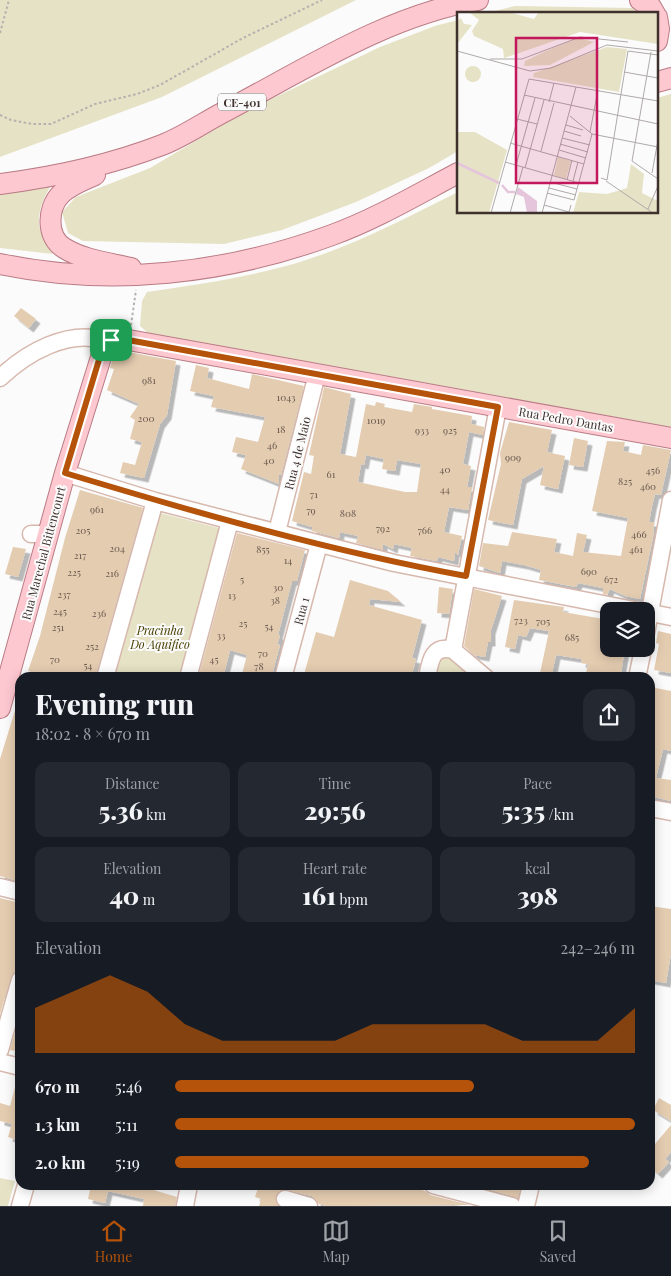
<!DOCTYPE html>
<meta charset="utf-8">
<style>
body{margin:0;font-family:"Playfair Display",serif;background:#242831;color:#f1f3f6;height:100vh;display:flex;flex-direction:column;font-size:19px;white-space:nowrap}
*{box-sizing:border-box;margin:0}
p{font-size:16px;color:#9ea1a6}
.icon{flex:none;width:28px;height:28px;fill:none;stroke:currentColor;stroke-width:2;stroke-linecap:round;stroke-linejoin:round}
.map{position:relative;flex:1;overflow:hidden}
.details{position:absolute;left:15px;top:672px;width:640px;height:518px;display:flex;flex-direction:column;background:#171b24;border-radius:15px;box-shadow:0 2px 12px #0003}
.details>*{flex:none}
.controls{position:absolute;left:600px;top:602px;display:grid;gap:10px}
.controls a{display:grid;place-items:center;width:55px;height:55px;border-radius:10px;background:#171b24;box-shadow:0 2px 12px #0003;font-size:25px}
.pin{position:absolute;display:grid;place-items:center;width:42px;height:42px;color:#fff;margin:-21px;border-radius:10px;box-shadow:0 2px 8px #0006}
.round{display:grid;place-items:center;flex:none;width:52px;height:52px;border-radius:15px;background:#242831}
.summary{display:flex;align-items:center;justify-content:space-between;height:85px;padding:0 20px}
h1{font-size:28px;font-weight:800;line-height:38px}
.stats{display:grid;grid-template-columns:repeat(3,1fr);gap:8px;height:85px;padding:5px 20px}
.stats div{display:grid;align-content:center;border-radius:12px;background:#242831;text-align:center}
.stats b{font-size:25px;font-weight:800}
.stats small{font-size:14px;font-weight:400}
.stats p{font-size:14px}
.chart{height:140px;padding:10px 20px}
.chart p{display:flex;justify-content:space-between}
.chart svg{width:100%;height:90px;margin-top:5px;fill:#b45309;opacity:.7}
ul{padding:0 20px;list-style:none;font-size:16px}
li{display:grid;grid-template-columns:80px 60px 1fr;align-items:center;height:38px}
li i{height:12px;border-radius:6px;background:#b45309}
.tabs{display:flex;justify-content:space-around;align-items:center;height:70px;border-top:1px solid #363941;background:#171b24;font-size:14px;color:#9ea1a6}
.tabs a{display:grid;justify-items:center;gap:2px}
.tabs .active{color:#b45309}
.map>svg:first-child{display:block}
</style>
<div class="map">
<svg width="671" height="1206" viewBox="0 0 671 1206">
<defs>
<filter id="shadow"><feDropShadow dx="4.5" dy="4.5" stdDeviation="0" flood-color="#0004"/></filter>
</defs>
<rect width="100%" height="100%" fill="#fbfbfb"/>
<path fill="#e6e2c5" d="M0 0H356L162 97 0 157Z
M515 6 633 8 640 14H483Z
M458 20V151L429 168 356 202 282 230 224 244 83 241 68 233 62 212 76 197 150 168 248 110 380 47 435 26Z
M671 94V427L148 333 140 326 142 301 147 292C192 285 238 279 282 267 344 251 402 220 458 192V212H657V98Z
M52 184C36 209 33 230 53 254L0 248V194Z
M160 513 223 529 184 677 113 678Z
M444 652 475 678H435Z
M0 1178 15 1181 8 1206H0Z"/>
<path fill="#e4ccb0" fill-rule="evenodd" filter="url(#shadow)" d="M21 308 36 319 29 328 14 316Z
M123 351 176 361 167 415 160 424 144 478 120 473 123 462 135 465 142 442 130 439 135 420 130 417 139 404 107 390 114 369 110 368 115 352Z
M196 365 209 368 207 378 249 389 252 374 304 386 281 475 279 474V484L241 469 246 455 232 452 236 437 258 442 265 417 211 407 214 396 190 391Z
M324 387 351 394 340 454 356 457 366 404 375 406 376 402 385 404 384 407 412 412 414 404 432 407V409L472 416 471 424 484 427 483 435 469 432 463 464 471 466 467 487H472L468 510 449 507 444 532 462 536 458 555 455 552 454 561 438 557 437 561 410 556 412 548 394 544 393 549 383 544V550L380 549 356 543 358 536 340 532 339 538 312 531V527L292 521 304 472 311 474 314 456 309 455ZM366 455 384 459 382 469 395 471 397 460 421 464 417 492H405L358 482 361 464 364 465Z
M509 422 552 430 547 452 565 456 558 489 540 485 544 466 522 479 513 525 488 520 501 464 500 453Z
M574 438 588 441 583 467 569 465Z
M607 441 625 442 623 451 641 455 643 445 671 450 661 495 655 494 652 506 649 522H654L653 537 640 599 625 596 610 589 607 595 603 594V588L578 583 576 587 539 580 541 570 524 565 502 561 500 573 479 566 483 543 508 546 512 532 557 539 554 552 573 556 577 533 587 535 583 552 621 556 628 518 592 511Z
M80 490 143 508 95 678H51L28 671 40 636 65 538Z
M237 533 305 550 297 581H292L278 635 280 636 277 644 280 645 275 663 272 676 241 678 247 655 230 650 223 678H198Z
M13 547 26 549 18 577 5 574Z
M350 580 388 591 401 602 370 599 369 605 422 620 412 658 416 659 411 678H303L316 632 334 637Z
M439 587 453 589 449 614 437 613Z
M474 589 502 596 491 630V642H488L485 657 474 655 464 646Z
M514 600 564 607 563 612 609 620V649H625L620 678H585L588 664 581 663 582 659 556 655 551 678H539L549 631 530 628 526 637 518 635 515 649 505 647Z
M658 631 671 634V673L654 670 659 644 656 643Z
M651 687 671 691V751L663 749 656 778 671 780V801L650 796Z
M17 704H20V812L16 827 20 828V880L18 881 0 876V759Z
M0 898 20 903V970L13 973 11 977 0 1014Z
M650 906 671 909V953L666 983 650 980Z
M20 1016V1051H15L10 1050Z
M17 1080H20V1141L8 1137 12 1124 0 1121V1103L10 1106Z
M659 1098 671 1105V1121L653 1110Z
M671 1125V1152L665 1159 669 1162 658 1174 650 1167V1150Z
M91 1185H133L147 1188 177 1197 175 1206H143L144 1199 108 1191 105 1203 88 1199Z
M259 1185H406L425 1191 430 1195 470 1205 327 1206 319 1204 312 1196 283 1189 276 1196 278 1206H259L261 1199 255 1197Z
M475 1185H521L518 1198Z"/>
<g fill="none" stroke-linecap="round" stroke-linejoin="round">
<g stroke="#d7b8ad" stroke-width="19">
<path id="minor" d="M0 378C26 353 69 328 106 341
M65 473 155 501 394 563 639 611
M277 532 317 374
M31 534H49
M646 612 671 617
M646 633 671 500
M453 650 486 678
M105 678 155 501
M188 678 230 521
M283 678 319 544
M427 678C430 662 432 644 453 650L498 407
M637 678 643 649
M650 808 671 812
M0 887 20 892
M0 1050 20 980
M0 1062 20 1067
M433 1185 512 1206
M285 1199 309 1206
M20 1206 26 1185
M185 1206 189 1185
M526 1206 531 1185"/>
</g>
<g stroke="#ba7b84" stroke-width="22">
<path id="major" d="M640 0 651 7 655 14
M657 17 659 29 657 41
M657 82 671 78
M95 175C84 180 70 185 61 194 47 208 46 237 64 248 83 260 110 263 131 268
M0 184C55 177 110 165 162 145 183 137 203 123 222 113 304 70 386 16 478 0
M0 264C111 287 226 274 332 235 376 219 418 194 458 173
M0 708 65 473 106 341 123 339 671 438"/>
</g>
<path stroke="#b5b1af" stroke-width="2" stroke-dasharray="2.5 2.5" stroke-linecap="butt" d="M0 33 9 0
M0 115 11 120 32 124H51L95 104 137 94 160 85 243 38 322 0
M131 325 136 290"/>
<use href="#minor" stroke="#fff" stroke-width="16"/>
<use href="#major" stroke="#fec8d1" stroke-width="20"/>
</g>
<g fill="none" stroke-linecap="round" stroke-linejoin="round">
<g stroke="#fff" stroke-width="10">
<path id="route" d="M111 340H128L498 407 466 576C330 551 197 513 65 473L101 353 106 341Z"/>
</g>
<use href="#route" stroke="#b45309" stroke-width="6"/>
</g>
<g text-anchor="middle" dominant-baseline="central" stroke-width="4" stroke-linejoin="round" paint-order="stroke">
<g font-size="10" fill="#68584e">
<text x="149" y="380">981</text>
<text x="286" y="397">1043</text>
<text x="146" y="418">200</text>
<text x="376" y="420">1019</text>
<text x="281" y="429">18</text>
<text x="422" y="430">933</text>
<text x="450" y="430">925</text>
<text x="272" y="445">46</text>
<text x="513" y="457">909</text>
<text x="269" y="460">40</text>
<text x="445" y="469">40</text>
<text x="653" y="470">456</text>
<text x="331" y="474">61</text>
<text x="625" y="481">825</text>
<text x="648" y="486">460</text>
<text x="445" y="489">44</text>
<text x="314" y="494">71</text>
<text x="97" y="509">961</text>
<text x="311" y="510">79</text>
<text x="348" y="513">808</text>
<text x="383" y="528">792</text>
<text x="83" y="530">205</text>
<text x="425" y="530">766</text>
<text x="639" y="534">466</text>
<text x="117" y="548">204</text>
<text x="263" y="549">855</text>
<text x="636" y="549">461</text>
<text x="80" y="555">217</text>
<text x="288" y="560">14</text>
<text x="589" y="571">690</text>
<text x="74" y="572">225</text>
<text x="112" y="573">216</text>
<text x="242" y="579">5</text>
<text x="611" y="579">672</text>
<text x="278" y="587">30</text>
<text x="64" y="594">237</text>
<text x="232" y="595">13</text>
<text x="275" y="600">38</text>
<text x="60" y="611">245</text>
<text x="99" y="613">236</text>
<text x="521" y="620">723</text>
<text x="543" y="621">705</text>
<text x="243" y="623">25</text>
<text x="269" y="626">54</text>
<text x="58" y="627">251</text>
<text x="221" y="635">33</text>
<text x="572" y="637">685</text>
<text x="92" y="646">252</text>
<text x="263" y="653">70</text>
<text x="55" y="659">70</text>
<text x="214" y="659">45</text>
<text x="88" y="665">54</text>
<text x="259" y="666">78</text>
</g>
<rect fill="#fbfbfb" stroke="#776e6b" stroke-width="1" x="218" y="93.5" width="48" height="17" rx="4"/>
<g font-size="11" font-weight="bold" fill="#3e312d">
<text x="242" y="102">CE-401</text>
</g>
<g font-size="12" fill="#3e312d" stroke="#fbfbfb">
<text transform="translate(566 419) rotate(10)">Rua Pedro Dantas</text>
<text transform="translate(297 453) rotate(-76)">Rua 4 de Maio</text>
<text transform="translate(43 553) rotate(-75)">Rua Marechal Bittencourt</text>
<text transform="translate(301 611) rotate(-75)">Rua 1</text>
</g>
<g font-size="12" font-style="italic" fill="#473f00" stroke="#fbfbfb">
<text x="160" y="630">Pracinha<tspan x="160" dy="14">Do Aquifico</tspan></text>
</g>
</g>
<g transform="translate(457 12)">
<rect width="201" height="201" fill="#fbfbfb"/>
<path d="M13 1H55L77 7 81 1H201V32L123 20 47 46 46 37 17 24 15 19 22 8ZM4 6 7 12 15 13 0 32V9ZM121 26 137 30 93 53 67 54 68 49 89 39ZM150 35 170 37 162 80 76 65 77 61ZM8 62a8 8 0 1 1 16 0a8 8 0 1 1-16 0ZM0 120H18L50 138 32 201H0ZM101 145 114 149 109 167 97 163ZM174 152 187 162 185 181 201 189V201H116L122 180 150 182 170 176Z" fill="#e6e2c5"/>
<path d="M61 175 80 189V201H70L67 185 59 182Z" fill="#e5c5db"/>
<path fill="none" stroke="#e5c5db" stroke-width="2.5" d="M0 151 42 171M45 173 51 180H58"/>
<path fill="none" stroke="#afaaa9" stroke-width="1" d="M0 39 73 59 94 56 150 33 201 39M194 40 175 149 201 167M33 47H65L123 25 171 30M167 60 201 66M67 83 201 112M92 90 97 71M113 104 135 122 201 135M60 107 80 112M109 113 126 118M107 119 124 124M133 120 141 78M105 126 133 133M53 131 127 152M103 132 131 140M102 138 129 146M84 139 97 91M48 150 122 171M59 153 78 86M68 156 87 88M195 161 201 128M144 166 150 168 171 39 201 43M110 168 115 148M116 169 121 150M149 169 196 201M93 170 120 177M92 176 119 183M90 181 117 188 135 122M87 193 112 200 114 193M191 197 201 174M34 201 72 67 201 89M53 201 66 155M85 201 119 75"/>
<path fill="#c2185b" fill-opacity="0.15" stroke="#c2185b" stroke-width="2.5" d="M59 26H140V171H59Z"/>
<rect width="201" height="201" fill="none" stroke="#3e312d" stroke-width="2.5"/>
</g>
</svg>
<div class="controls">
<a><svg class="icon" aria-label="layers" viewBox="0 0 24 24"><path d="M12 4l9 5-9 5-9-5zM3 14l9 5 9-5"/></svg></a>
</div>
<div class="pin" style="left:111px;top:340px;background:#1e9e55"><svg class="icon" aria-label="arrive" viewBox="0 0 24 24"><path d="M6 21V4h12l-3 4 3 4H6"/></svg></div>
<section class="details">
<div class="summary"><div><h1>Evening run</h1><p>18:02 · 8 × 670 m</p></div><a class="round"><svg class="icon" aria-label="share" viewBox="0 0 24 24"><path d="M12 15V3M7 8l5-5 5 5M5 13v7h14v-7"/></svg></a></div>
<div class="stats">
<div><p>Distance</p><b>5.36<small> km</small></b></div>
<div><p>Time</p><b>29:56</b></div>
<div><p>Pace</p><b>5:35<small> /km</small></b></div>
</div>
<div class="stats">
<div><p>Elevation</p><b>40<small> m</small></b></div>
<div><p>Heart rate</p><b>161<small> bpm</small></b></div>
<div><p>kcal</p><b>398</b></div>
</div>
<div class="chart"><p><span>Elevation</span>242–246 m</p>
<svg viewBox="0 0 160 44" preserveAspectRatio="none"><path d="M0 44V22L10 14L20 6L30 14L40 30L50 38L60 38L70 38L80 38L90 30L100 30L110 30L120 30L130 38L140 38L150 38L160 22V44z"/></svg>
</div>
<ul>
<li><b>670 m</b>5:46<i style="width:65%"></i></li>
<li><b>1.3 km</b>5:11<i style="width:100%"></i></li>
<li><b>2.0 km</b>5:19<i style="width:90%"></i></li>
</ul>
</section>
</div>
<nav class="tabs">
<a class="active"><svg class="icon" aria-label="home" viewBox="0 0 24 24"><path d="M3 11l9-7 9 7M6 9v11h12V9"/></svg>Home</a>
<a><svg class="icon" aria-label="map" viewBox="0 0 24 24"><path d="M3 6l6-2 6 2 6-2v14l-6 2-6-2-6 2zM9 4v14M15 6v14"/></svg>Map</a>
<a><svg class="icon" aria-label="saved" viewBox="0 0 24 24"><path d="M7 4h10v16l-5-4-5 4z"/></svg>Saved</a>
</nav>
